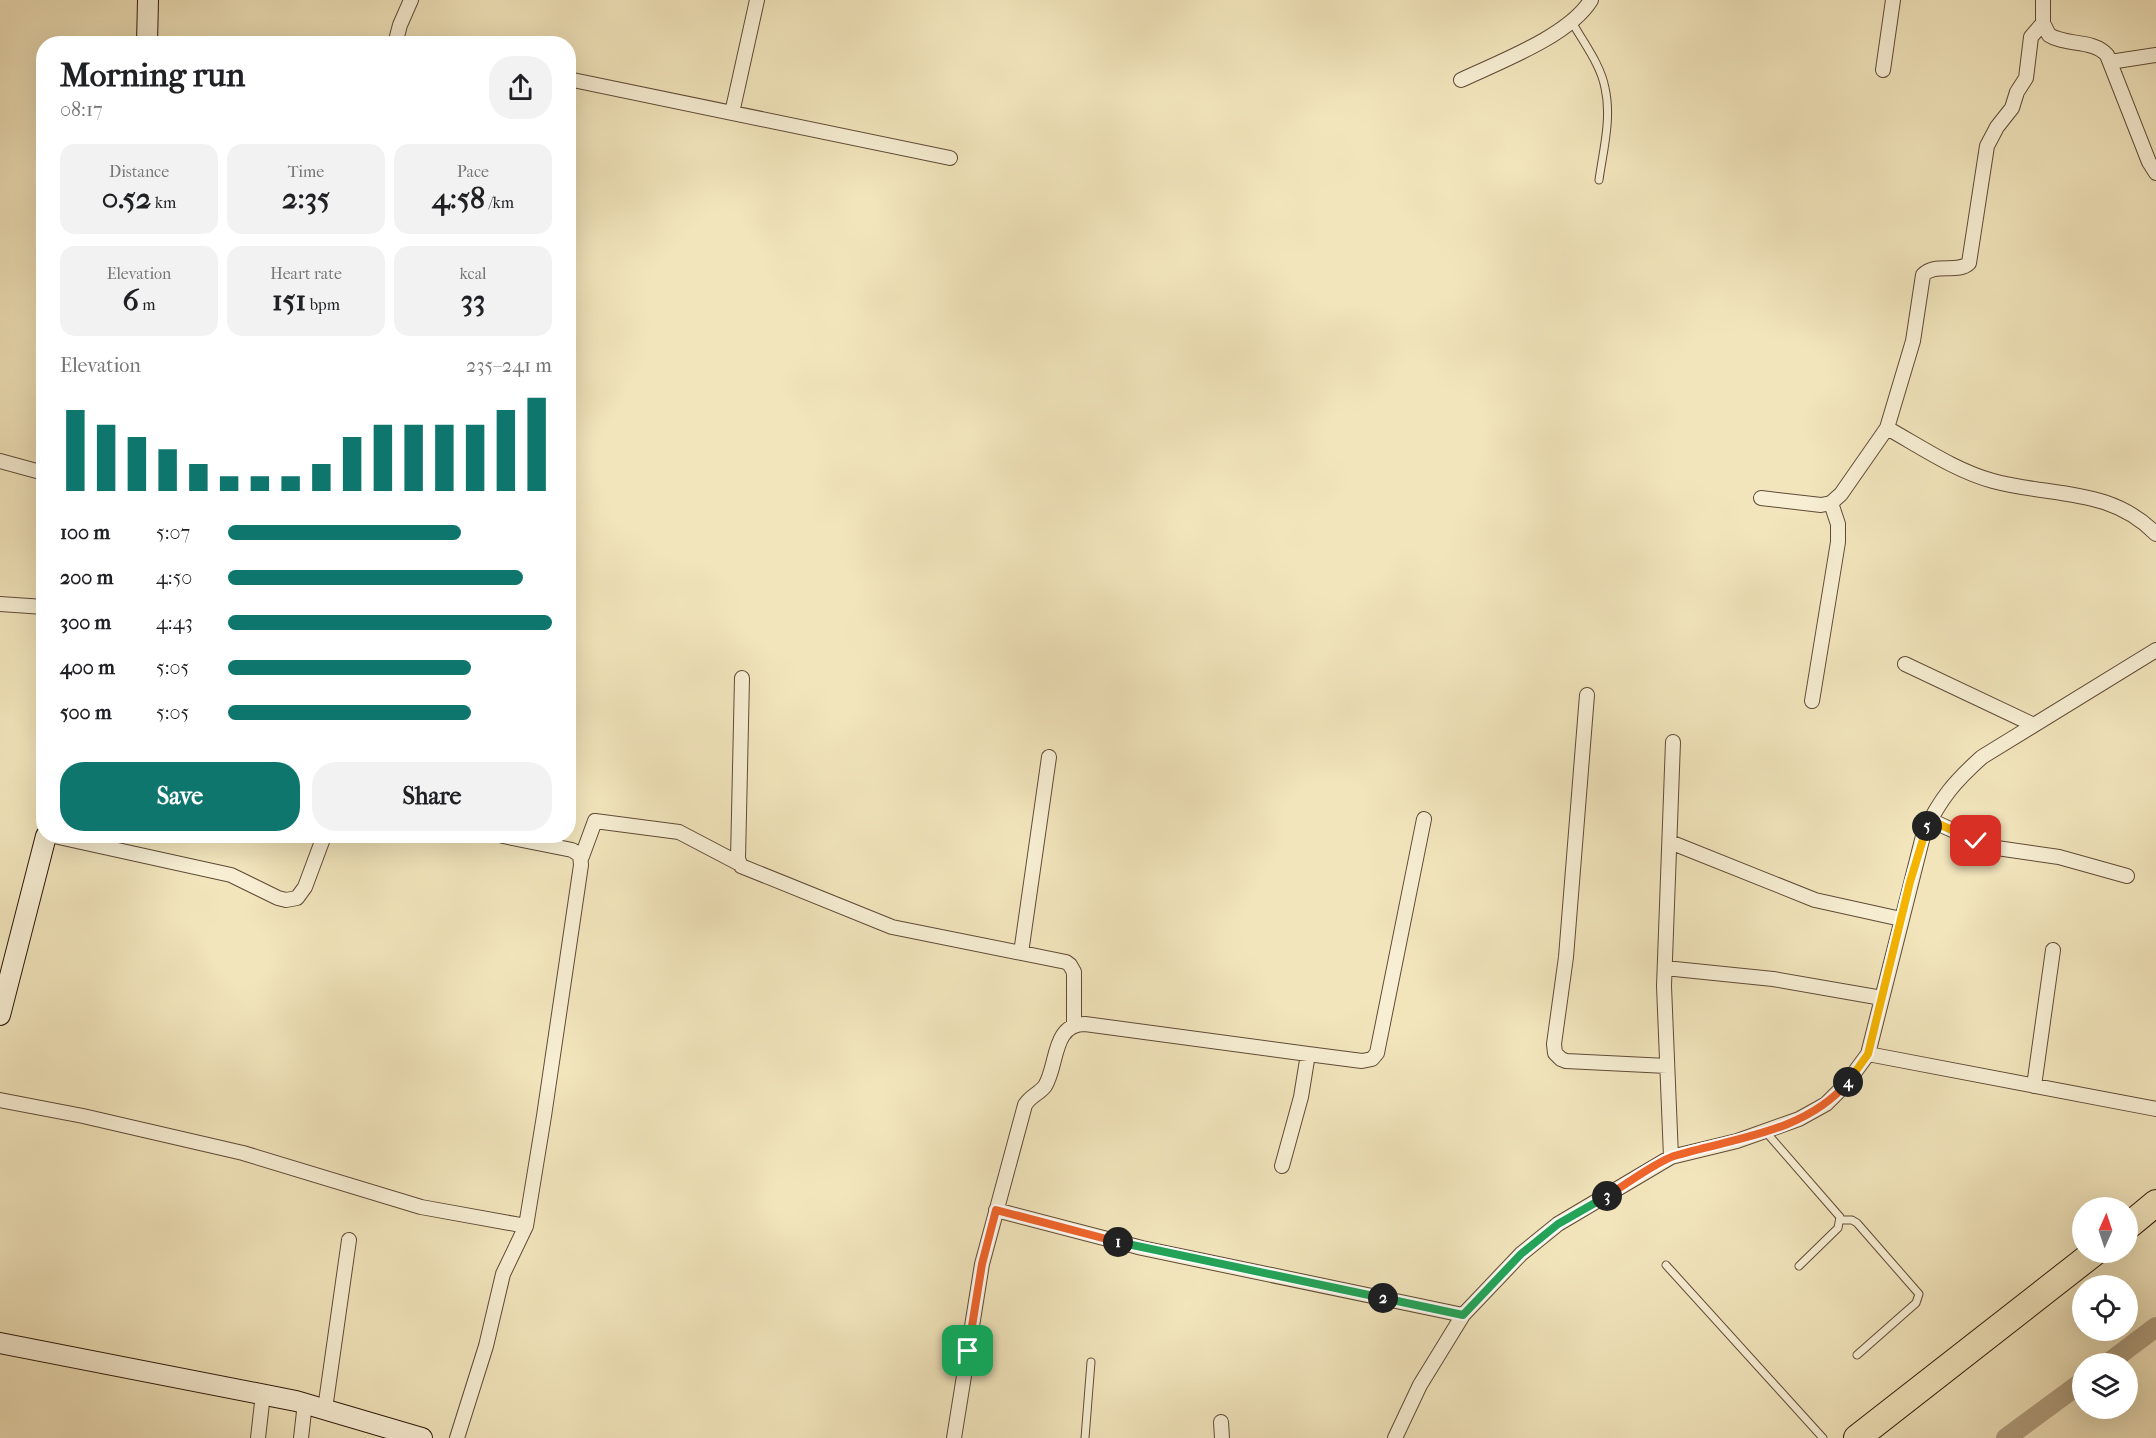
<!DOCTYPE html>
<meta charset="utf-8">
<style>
body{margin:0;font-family:"IM FELL French Canon",serif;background:#f2f2f2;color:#202124;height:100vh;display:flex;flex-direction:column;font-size:22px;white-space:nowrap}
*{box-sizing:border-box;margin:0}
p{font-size:20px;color:#757577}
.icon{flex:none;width:33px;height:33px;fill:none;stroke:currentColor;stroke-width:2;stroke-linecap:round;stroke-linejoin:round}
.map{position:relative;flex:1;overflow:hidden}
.drawer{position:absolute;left:36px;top:36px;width:540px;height:807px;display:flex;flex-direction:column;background:#fff;border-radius:24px;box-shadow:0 6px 24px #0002}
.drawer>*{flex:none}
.needle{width:39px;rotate:3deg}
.fabs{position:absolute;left:2072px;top:1197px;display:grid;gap:12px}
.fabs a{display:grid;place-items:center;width:66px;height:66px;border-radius:50%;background:#fff;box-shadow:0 6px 24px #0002;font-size:30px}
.pin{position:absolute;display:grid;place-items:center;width:51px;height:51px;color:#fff;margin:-26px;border-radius:12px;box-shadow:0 3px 9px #0006}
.km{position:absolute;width:30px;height:30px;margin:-15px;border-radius:50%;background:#222;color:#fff;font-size:16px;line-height:30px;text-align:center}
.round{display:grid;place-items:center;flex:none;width:63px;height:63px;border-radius:24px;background:#f2f2f2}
.summary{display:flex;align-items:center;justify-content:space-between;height:102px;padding:0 24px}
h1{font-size:33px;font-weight:800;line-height:45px}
.stats{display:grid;grid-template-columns:repeat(3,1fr);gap:9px;height:102px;padding:6px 24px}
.stats div{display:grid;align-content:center;border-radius:15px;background:#f2f2f2;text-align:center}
.stats b{font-size:30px;font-weight:800}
.stats small{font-size:16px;font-weight:400}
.stats p{font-size:16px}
.chart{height:168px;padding:12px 24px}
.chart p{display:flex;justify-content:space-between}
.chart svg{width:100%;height:108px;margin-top:6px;stroke:#0f766e;stroke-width:6}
.action{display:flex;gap:12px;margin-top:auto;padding:12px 24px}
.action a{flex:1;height:69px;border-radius:24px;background:#0f766e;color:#fff;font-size:24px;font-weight:800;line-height:69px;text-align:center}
.action a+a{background:#f2f2f2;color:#202124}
ul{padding:0 24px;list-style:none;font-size:20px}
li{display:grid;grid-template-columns:96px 72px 1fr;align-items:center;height:45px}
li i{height:15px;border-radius:8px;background:#0f766e}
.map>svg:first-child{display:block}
</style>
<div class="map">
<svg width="2156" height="1438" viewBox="0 0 2156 1438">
<rect width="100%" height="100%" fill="#f2e5bc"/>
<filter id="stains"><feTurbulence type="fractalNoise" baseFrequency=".00333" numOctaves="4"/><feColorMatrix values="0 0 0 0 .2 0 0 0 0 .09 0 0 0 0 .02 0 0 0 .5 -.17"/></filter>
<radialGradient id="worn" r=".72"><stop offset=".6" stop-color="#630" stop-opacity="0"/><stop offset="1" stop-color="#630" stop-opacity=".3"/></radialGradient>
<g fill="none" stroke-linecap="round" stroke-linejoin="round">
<path stroke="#b09f80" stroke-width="20" d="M2107 1364 2156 1327
M2006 1438 2082 1382"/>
<g stroke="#604b37" stroke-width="9">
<path id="lane" d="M1572 22C1583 42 1601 65 1605 88 1612 118 1603 151 1599 180
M1765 1131 1840 1217 1838 1228 1799 1266
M1840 1220H1852L1857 1223 1919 1294 1916 1303 1857 1355
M1666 1265 1823 1438
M1085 1438 1091 1362"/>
</g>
<g stroke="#604b37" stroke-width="16">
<path id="street" d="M2043 0V23L2049 35C2066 46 2093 39 2107 55L2149 162 2156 173
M395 44 400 25 411 0
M2110 62 2156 55
M1883 70 1893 0
M568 79 950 158
M1461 80C1499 62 1569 36 1591 0
M732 113 757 0
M1887 428C1921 447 1956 471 1993 481 2052 497 2110 487 2156 534
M0 461 44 473
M1761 498 1821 505 1831 503 1841 494 1887 428 1913 341 1923 275C1935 262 1958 274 1969 263L1987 146 1997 127 2012 108 2017 92 2026 78 2031 37 2043 23
M0 604 44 607
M1905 664 2034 725
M742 678 738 859 741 866 892 927 1066 962 1070 965 1074 972V1025
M1587 695 1566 957 1554 1044 1555 1053 1561 1059 1566 1061 1667 1066
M1812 701 1838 542V524L1831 503
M1930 820 1990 847 2059 857 2127 876
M54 836 231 875 278 898 286 900 297 898 305 887 324 836
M1670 842 1815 900 1901 919
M581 859 595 821 679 832 740 864
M1021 953 1049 757
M1665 968 1773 979 1882 998
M1868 1054 2156 1109
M2034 1086 2053 950
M0 1100 83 1116 243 1153 421 1207 526 1226
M1671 1157 1664 986 1673 742
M1282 1166 1301 1097 1308 1054
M996 1210 1142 1248 1463 1315
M325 1409 349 1240
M1221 1422 1222 1438
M258 1438 263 1394
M301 1438 305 1403
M457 1438 486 1346 503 1274 526 1226 544 1116 581 865 580 855 572 850 503 836
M954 1438 982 1264 1025 1105C1030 1096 1039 1094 1045 1086 1058 1065 1052 1024 1085 1024L1308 1054 1362 1061 1372 1059 1377 1053 1424 819
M1395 1438 1420 1385 1463 1315 1521 1254 1558 1224 1671 1157 1737 1141 1799 1119 1826 1104 1846 1084 1868 1054 1924 832C1941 798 1954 782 1982 757L2156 650"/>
</g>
<g stroke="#2f180b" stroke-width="22">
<path id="secondary" d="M147 44 148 0
M0 1015 46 836
M0 1343 296 1401 422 1438"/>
</g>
<g stroke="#2f180b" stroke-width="28">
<path id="highway" d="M2127 1227 2156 1203
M1857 1438 2095 1252"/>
</g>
<use href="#lane" stroke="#f7eed3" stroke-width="7"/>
<use href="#street" stroke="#f7eed3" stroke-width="14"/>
<use href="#secondary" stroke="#f7eed3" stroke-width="20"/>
<use href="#highway" stroke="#f2e5bc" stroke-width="26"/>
</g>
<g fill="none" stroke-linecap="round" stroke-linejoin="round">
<g stroke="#fff" stroke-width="12">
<path id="split-1" d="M968 1351 982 1264 996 1210 1118 1242"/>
</g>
<g stroke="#fff" stroke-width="12">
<path id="split-2" d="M1118 1242 1383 1298"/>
</g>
<g stroke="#fff" stroke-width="12">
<path id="split-3" d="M1383 1298 1463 1315 1521 1254 1558 1224 1607 1196"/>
</g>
<g stroke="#fff" stroke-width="12">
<path id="split-4" d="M1607 1196C1625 1185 1656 1162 1674 1156 1733 1138 1805 1133 1848 1082"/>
</g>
<g stroke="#fff" stroke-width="12">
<path id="split-5" d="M1848 1082 1868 1054 1910 882 1927 826"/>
</g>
<g stroke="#fff" stroke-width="12">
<path id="split-6" d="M1927 826 1930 820 1976 841"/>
</g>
<use href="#split-1" stroke="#f0652b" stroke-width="8"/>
<use href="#split-2" stroke="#22a559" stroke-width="8"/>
<use href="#split-3" stroke="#22a559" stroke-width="8"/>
<use href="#split-4" stroke="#f0652b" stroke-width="8"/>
<use href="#split-5" stroke="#f5b400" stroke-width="8"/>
<use href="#split-6" stroke="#f5b400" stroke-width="8"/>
</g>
<rect width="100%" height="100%" filter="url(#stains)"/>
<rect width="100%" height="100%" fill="url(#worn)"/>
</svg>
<div class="fabs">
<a><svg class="needle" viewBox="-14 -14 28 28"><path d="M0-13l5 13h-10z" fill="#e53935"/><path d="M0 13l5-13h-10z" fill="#757577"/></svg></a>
<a><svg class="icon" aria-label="locate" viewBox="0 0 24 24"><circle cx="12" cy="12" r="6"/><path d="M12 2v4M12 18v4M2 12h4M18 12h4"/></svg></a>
<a><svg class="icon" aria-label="layers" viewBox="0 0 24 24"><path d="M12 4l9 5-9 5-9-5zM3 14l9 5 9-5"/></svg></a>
</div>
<div class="pin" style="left:968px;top:1351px;background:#1e9e55"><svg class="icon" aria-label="arrive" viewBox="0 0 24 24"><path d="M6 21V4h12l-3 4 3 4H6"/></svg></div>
<div class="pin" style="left:1976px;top:841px;background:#d93025"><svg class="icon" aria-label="check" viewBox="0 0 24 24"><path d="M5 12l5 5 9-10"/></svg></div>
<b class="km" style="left:1118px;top:1242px">1</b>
<b class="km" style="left:1383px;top:1298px">2</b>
<b class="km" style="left:1607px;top:1196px">3</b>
<b class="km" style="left:1848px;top:1082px">4</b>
<b class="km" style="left:1927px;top:826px">5</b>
<section class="drawer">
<div class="summary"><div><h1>Morning run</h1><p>08:17</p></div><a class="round"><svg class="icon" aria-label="share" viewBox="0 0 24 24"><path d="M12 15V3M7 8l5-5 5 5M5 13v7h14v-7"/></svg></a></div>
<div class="stats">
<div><p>Distance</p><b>0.52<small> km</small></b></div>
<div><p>Time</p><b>2:35</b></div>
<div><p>Pace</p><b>4:58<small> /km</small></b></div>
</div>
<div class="stats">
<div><p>Elevation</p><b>6<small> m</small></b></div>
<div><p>Heart rate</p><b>151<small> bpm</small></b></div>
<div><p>kcal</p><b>33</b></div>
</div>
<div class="chart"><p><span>Elevation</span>235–241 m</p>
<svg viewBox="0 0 160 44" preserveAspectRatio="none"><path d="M5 44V11M15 44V17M25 44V22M35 44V27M45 44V33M55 44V38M65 44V38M75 44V38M85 44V33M95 44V22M105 44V17M115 44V17M125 44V17M135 44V17M145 44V11M155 44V6"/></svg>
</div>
<ul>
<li><b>100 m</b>5:07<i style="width:72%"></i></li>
<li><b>200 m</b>4:50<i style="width:91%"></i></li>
<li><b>300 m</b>4:43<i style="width:100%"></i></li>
<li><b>400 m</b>5:05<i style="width:75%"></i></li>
<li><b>500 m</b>5:05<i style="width:75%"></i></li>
</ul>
<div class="action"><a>Save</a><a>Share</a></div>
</section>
</div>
